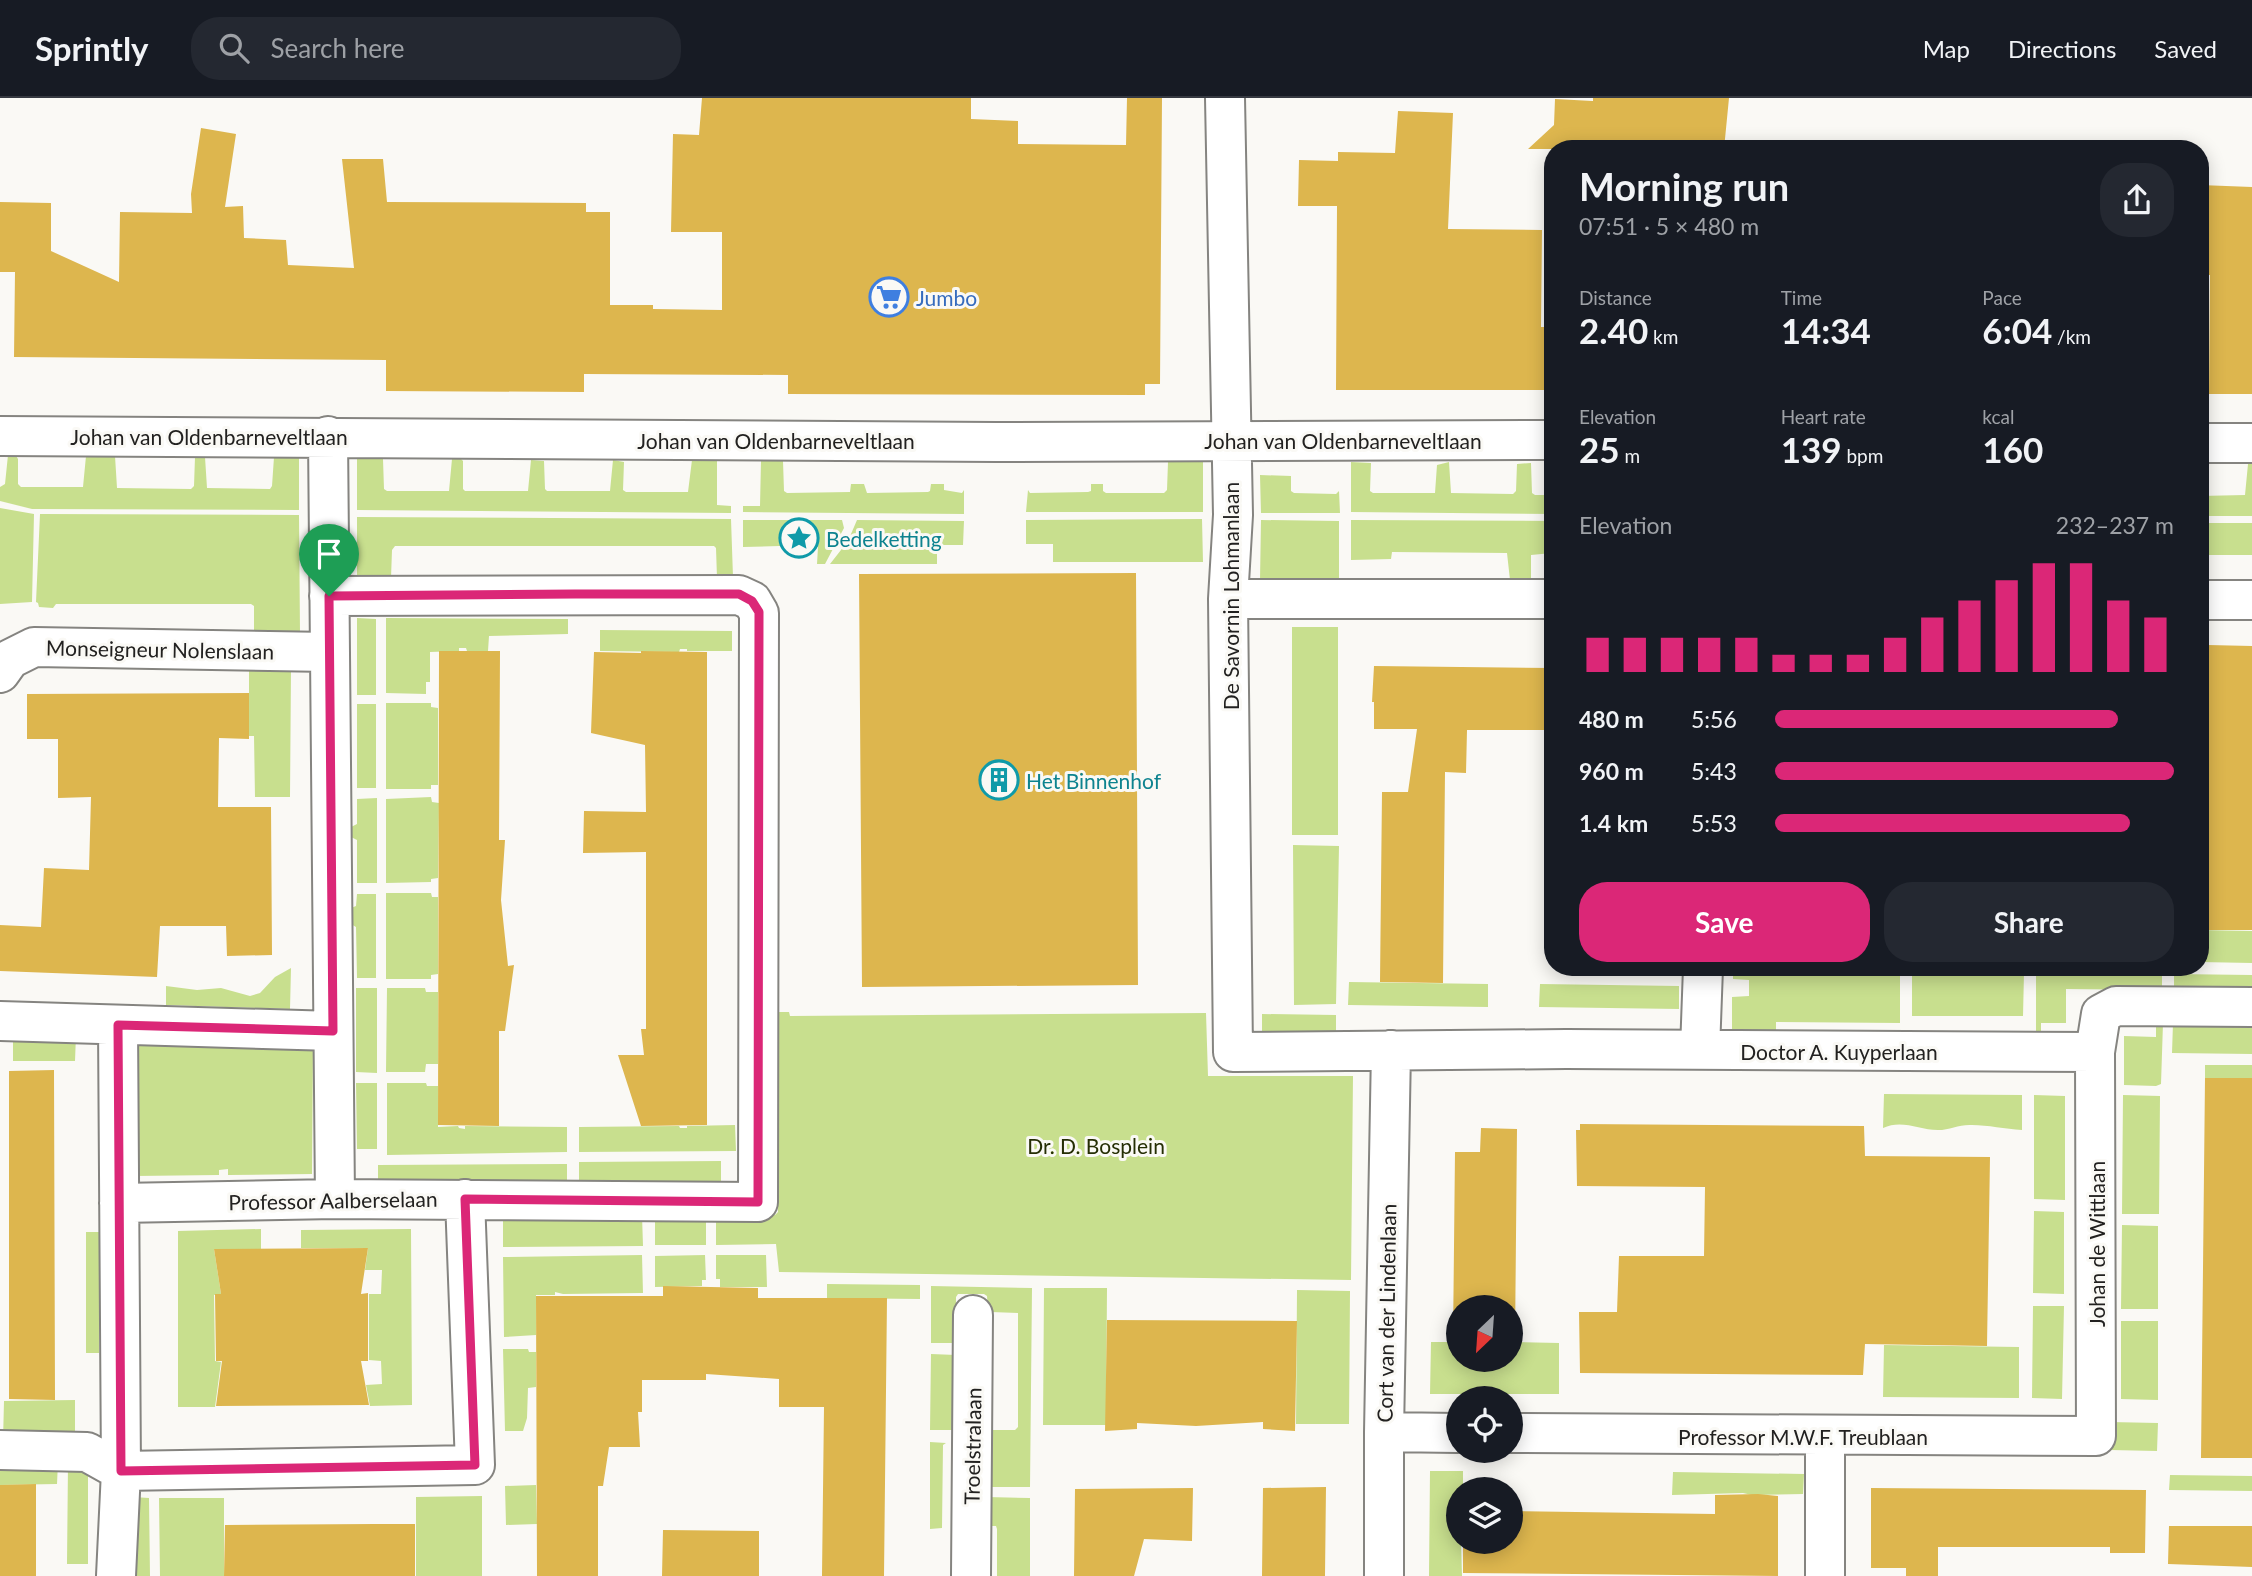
<!DOCTYPE html>
<meta charset="utf-8">
<style>
body{margin:0;font-family:Lato,sans-serif;background:#242831;color:#f1f3f6;height:100vh;display:flex;flex-direction:column;font-size:26px;white-space:nowrap}
*{box-sizing:border-box;margin:0}
p{font-size:23px;color:#9ea1a6}
.icon{flex:none;width:38px;height:38px;fill:none;stroke:currentColor;stroke-width:2;stroke-linecap:round;stroke-linejoin:round}
.map{position:relative;flex:1;overflow:hidden}
.sheet{position:absolute;left:1544px;top:42px;width:665px;height:836px;display:flex;flex-direction:column;background:#171b24;border-radius:28px;box-shadow:0 4px 18px #0003}
.sheet>*{flex:none}
.needle{width:46px;rotate:205deg}
.buttons{position:absolute;left:1446px;top:1197px;display:grid;gap:14px}
.buttons a{display:grid;place-items:center;width:77px;height:77px;border-radius:50%;background:#171b24;box-shadow:0 4px 18px #0003;font-size:35px}
.pin{position:absolute;display:grid;place-items:center;width:60px;height:60px;color:#fff;margin:-72px -30px;border-radius:50% 50% 50% 0;rotate:-45deg;box-shadow:0 0 7px #0007}
.pin .icon{rotate:45deg}
.round{display:grid;place-items:center;flex:none;width:74px;height:74px;border-radius:28px;background:#242831}
.headline{display:flex;align-items:center;justify-content:space-between;height:119px;padding:0 35px}
h1{font-size:38px;font-weight:700;line-height:52px}
.metrics{display:grid;grid-template-columns:repeat(3,1fr);gap:10px;height:119px;padding:7px 35px}
.metrics div{display:grid;align-content:center}
.metrics b{font-size:35px;font-weight:700}
.metrics small{font-size:19px;font-weight:400}
.metrics p{font-size:19px}
.chart{height:196px;padding:14px 35px}
.chart p{display:flex;justify-content:space-between}
.chart svg{width:100%;height:126px;margin-top:7px;stroke:#db2777;stroke-width:6}
.cta{display:flex;gap:14px;margin-top:auto;padding:14px 35px}
.cta a{flex:1;height:80px;border-radius:28px;background:#db2777;color:#fff;font-size:28px;font-weight:700;line-height:80px;text-align:center}
.cta a+a{background:#242831;color:#f1f3f6}
ul{padding:0 35px;list-style:none;font-size:23px}
li{display:grid;grid-template-columns:112px 84px 1fr;align-items:center;height:52px}
li i{height:18px;border-radius:9px;background:#db2777}
header{display:flex;align-items:center;gap:42px;box-sizing:border-box;height:98px;padding:0 35px;background:#171b24;border-bottom:2px solid #363941}
header strong{font-size:33px}
nav{display:flex;gap:38px;margin-inline-start:auto;font-size:24px}
.search{width:490px;height:63px;background:#242831;display:flex;align-items:center;gap:18px;box-sizing:border-box;padding:0 24px;border-radius:28px;color:#9ea1a6;font-size:26px}
.map>svg:first-child{display:block}
</style>
<header>
<strong>Sprintly</strong>
<div class="search"><svg class="icon" aria-label="search" viewBox="0 0 24 24"><circle cx="10" cy="10" r="6"/><path d="M15 15l6 6"/></svg>Search here</div>
<nav><a>Map</a><a>Directions</a><a>Saved</a></nav>
</header>
<div class="map">
<svg width="2252" height="1478" viewBox="0 0 2252 1478">
<rect width="100%" height="100%" fill="#faf9f5"/>
<path fill="#c8df8e" d="M8 357 16 358 18 361V386L21 389H83L86 358H115L117 390 191 391 194 388 195 359H205L207 390 270 391 272 388 274 359 299 360V412L32 411 0 403V389L5 386Z
M357 361H383L384 391 387 393H449L452 361H461L463 363V391L465 393H528L531 362 544 363 545 391 547 393H610L613 362 624 364 623 392 626 394H688L692 362 717 363V407L731 408V415L357 412Z
M761 363H783L784 393 787 395 850 394 851 386H864L867 395 928 394 930 393 931 386H944V392L962 395 964 392V416L743 414V408H760Z
M1203 363V414H1026L1028 392 1030 395 1088 394 1091 393V386H1103V393L1106 395H1164L1167 392 1168 364Z
M1351 364 1371 365 1370 393 1373 395H1435L1437 367 1449 364 1451 395 1513 396 1516 393 1517 366 1531 365 1532 395 1535 397H1552V416L1351 414Z
M2248 366H2252V418H2200V398L2245 397Z
M1260 377 1291 378V393L1294 395 1336 396 1339 393 1340 415H1261Z
M0 410 34 416 32 504 0 506Z
M40 416 299 417 300 536 254 535V508L251 506H56L53 510 39 509 38 505 36 504Z
M357 419 731 421 733 479 717 480 716 450 714 448H395L392 452 391 480H357Z
M1202 421 1203 464H1053V446H1026V422Z
M743 422H842L844 430 825 466H817L818 449 815 447 743 449Z
M857 422 964 423 963 447H937V466H830L848 443Z
M1261 422 1339 423V482H1260Z
M1351 422 1552 423V455L1531 457V481L1528 483 1510 482 1507 455 1392 454 1391 461 1351 462Z
M2200 425H2252V457H2200Z
M357 520 376 521V597H357Z
M386 520 568 521V536L489 538 488 553H467L466 550H459V553L430 554V584H426V596L386 595Z
M1292 529H1338V737H1292Z
M600 532 732 533V553H687V551H680L679 554 600 553Z
M249 571H291L290 699H255L254 638H249Z
M386 605H431V609L438 610V687H431V691H386Z
M357 606H376V690H357Z
M431 699 432 704 439 705 438 780 431 781V784L386 785V701Z
M377 700V785H357V742L351 739V729L357 726V701Z
M1293 747 1339 748 1336 906 1294 907Z
M386 795H431L432 799H438V876L431 877V881H386Z
M357 796H376V880H357L356 829 351 826V810L356 808Z
M2200 832 2252 833V865L2200 864Z
M291 870 290 911 166 907V888L197 892 221 890 250 898 260 895 275 879Z
M1733 873 1900 875V925L1776 924V934L1732 933V899L1749 898V882L1733 881Z
M1912 875H2024L2023 918H1912Z
M2036 875 2162 876V892L2066 891V925H2041V936H2036Z
M2174 876 2252 877V892H2174Z
M1349 884 1488 886V909L1348 907Z
M1540 886 1679 888V911L1539 909Z
M356 890H377V975L356 974Z
M387 890H425L426 894H438V966H426L425 974H386Z
M778 914H789L790 918 1206 915 1208 978H1353L1351 1182 779 1174 776 1146 716 1147V1117H775L778 1114 776 918Z
M1262 916 1336 917V933H1262Z
M2156 925H2163L2161 986 2156 988 2124 987V938L2156 939Z
M2173 925 2252 926V956L2172 955Z
M13 935 76 937 75 963H13Z
M134 939 313 947 312 1076 228 1077V1071L219 1072V1077L135 1078Z
M2205 967H2252V980H2205Z
M356 985H377V1051H357Z
M387 985H426L427 988H438V1029L458 1028 459 1030 465 1031V1028L567 1029V1054L387 1057Z
M1884 996 2022 997V1032C2005 1031 1988 1027 1972 1027 1960 1026 1950 1032 1938 1032 1919 1032 1902 1021 1883 1030Z
M2034 997 2065 998V1102L2034 1101Z
M2123 997 2160 998 2159 1116H2122Z
M735 1027 736 1053 579 1054V1029L679 1028 680 1030H687V1028Z
M721 1063V1086H579V1064Z
M567 1066V1086L378 1087V1067Z
M2034 1113 2064 1114V1196L2033 1195Z
M642 1117 643 1148 503 1149V1118Z
M655 1117H706V1147H655Z
M2122 1127 2158 1128V1211H2121Z
M261 1131V1151H214L221 1196 214 1197 215 1263 221 1264 215 1309H178V1133Z
M411 1131 412 1307 370 1308 366 1287 382 1286 381 1263 369 1262V1196H381L382 1172H365L368 1150H301V1132Z
M86 1134H99V1255H86Z
M642 1157 643 1195 563 1196 555 1194V1197H536V1237L504 1239 503 1159Z
M705 1157 706 1182H702V1188L655 1189V1158Z
M716 1157H766L767 1189H720V1181H716Z
M827 1186 920 1187V1201L827 1200Z
M931 1188 1032 1190 1030 1389H986L988 1332H1015L1018 1329V1215L991 1214 988 1212 987 1198 984 1196H958L956 1199V1245H931Z
M1044 1190H1107L1106 1327H1043Z
M1297 1192 1350 1193 1349 1326H1296Z
M2033 1208H2064L2062 1301 2032 1300Z
M2121 1223H2158V1302L2121 1301Z
M1431 1244H1458V1262H1510V1244L1559 1245V1296H1430Z
M1884 1247 2019 1249V1300L1883 1299Z
M503 1251H528L529 1254H536V1289L528 1290 527 1320 523 1333H505Z
M931 1256 956 1257 955 1332H930Z
M75 1302V1344L3 1343 4 1303Z
M2110 1324 2158 1325 2157 1353 2110 1352Z
M930 1344 946 1345 943 1347 942 1430 930 1431Z
M0 1363 58 1364 57 1386 0 1387Z
M68 1365H88V1466H67Z
M1430 1373H1463V1391H1458V1444H1461L1462 1478H1429Z
M1673 1374 1804 1376 1803 1396 1752 1397 1743 1395 1672 1397Z
M2170 1377 2252 1378V1393L2169 1392Z
M536 1387 537 1426 506 1427 505 1388Z
M482 1398V1478H416V1399Z
M133 1399 149 1400 150 1478H133Z
M986 1399 1030 1400V1478H997V1431L996 1428H988Z
M159 1400H224V1478H160Z"/>
<path fill="#ddb64e" d="M702 0H971V21L1018 23V46L1126 47 1127 0H1162L1160 286H1145V297L788 296V277L584 276V294L386 293V262L14 259 15 174H0V104L51 105V153L119 184 120 114 192 115 191 96 201 30 236 36 225 109 243 108 244 140 286 142 288 167 354 170 342 61H383L387 104 586 105V114H610V207H653V211L722 212V134H671L673 36 699 37Z
M1593 0H1729L1724 51H1528L1554 27 1555 1 1593 3Z
M1398 13 1453 15 1448 131 1542 132 1541 229H1552V292H1336L1337 108H1298L1299 62 1338 63V54L1395 55Z
M2200 87 2252 89V296H2209L2210 177H2200Z
M1136 475 1138 887 862 889 859 476Z
M2208 547 2252 548V832H2206Z
M439 553H500L499 742H505L501 802 508 868 514 867 505 933H499V1028L438 1027Z
M641 553 707 554V1027L641 1028 618 957H644L641 931H646V754L583 755 584 713 646 714 645 647 591 635 594 554 641 555Z
M1374 568 1552 570V632H1467L1466 675 1445 674 1443 885 1380 884 1382 694H1408L1417 631H1374V604H1372Z
M249 595V641L219 640 218 709H271L272 857 227 858 226 828H160L157 879 0 873V827L41 829 44 770 89 772 91 699 58 700V641H27V596Z
M54 972 55 1302 9 1301V973Z
M2205 980H2252V1360H2201Z
M1580 1026 1864 1028 1865 1058 1990 1059 1987 1248 1865 1246 1863 1277 1580 1275 1579 1214H1617L1619 1158H1704L1705 1089 1577 1088 1576 1032H1580Z
M1481 1030 1517 1031 1515 1244H1510V1209H1458V1243L1453 1242 1455 1054H1480Z
M368 1150 361 1196 368 1195V1263H361L369 1307 216 1308 222 1263H216L215 1196H221L214 1151Z
M663 1188 758 1190V1200H887L884 1478H822L824 1309H779V1281L706 1276V1282H642V1314H638L640 1349H609L603 1388H598V1478H537L536 1198H663Z
M1107 1222 1297 1223 1295 1333 1263 1331V1324L1196 1328 1137 1325V1331L1105 1333Z
M36 1386V1478H0V1387Z
M1326 1389 1325 1478H1262L1263 1390Z
M1193 1390 1192 1443 1144 1441 1134 1478H1074L1075 1391Z
M1871 1390 2146 1392 2145 1455H2110V1449H1938V1478H1906V1470H1871Z
M1758 1396 1778 1398V1478L1463 1475V1444H1510V1413L1715 1416V1397Z
M376 1426H415V1478H224L225 1427Z
M2169 1428H2252V1469L2168 1466Z
M663 1432 759 1433V1478H662Z"/>
<g fill="none" stroke-linecap="round" stroke-linejoin="round">
<g stroke="#858480" stroke-width="42">
<path id="minor" d="M1225 0 1233 417 1228 501 1233 954 1566 951 2095 954 2101 916 2116 908 2252 909
M0 338 996 344 1552 342
M328 338 335 1101
M2200 345H2252
M1228 501H1552
M2200 502H2252
M0 575 10 561 34 549 329 554
M0 923 333 933
M1700 952 1703 870
M119 1105 335 1101 758 1104 759 515 752 503 739 497 329 498
M1384 1334 1458 1335
M1510 1335 2096 1338 2095 954
M1825 1338V1478
M0 1352 87 1354 121 1373 475 1367 465 1101
M116 1478 121 1373 118 927
M971 1478 973 1217
M1384 1478V1334L1391 952"/>
</g>
<use href="#minor" stroke="#fff" stroke-width="38"/>
</g>
<g fill="none" stroke-linecap="round" stroke-linejoin="round">
<g stroke="#fff" stroke-width="14">
<path id="route" d="M575 496H739L752 503 759 514 758 1104 465 1101 475 1367 121 1373 118 927 333 933 329 498Z"/>
</g>
<use href="#route" stroke="#db2777" stroke-width="9"/>
</g>
<defs>
<g id="supermarket-ring" transform="scale(2.0125)"><circle r="9.5" fill="#faf9f5" stroke="#3f7fe0" stroke-width="1.5"/><path d="M-6-5.5h2.5l.6 2H6L4.5 2H-2.5L-4.4-4H-6ZM-1.5 3.2a1.3 1.3 0 1 0 .1 0ZM3 3.2a1.3 1.3 0 1 0 .1 0Z" fill="#3f7fe0"/></g>
<g id="sight-ring" transform="scale(2.0125)"><circle r="9.5" fill="#faf9f5" stroke="#0f9aa8" stroke-width="1.5"/><path d="M0-6L1.8-2.2L6-1.7L2.9 1.2L3.7 5.4L0 3.3L-3.7 5.4L-2.9 1.2L-6-1.7L-1.8-2.2Z" fill="#0f9aa8"/></g>
<g id="building-ring" transform="scale(2.0125)"><circle r="9.5" fill="#faf9f5" stroke="#0f9aa8" stroke-width="1.5"/><path d="M-4-6H4V6H1V3H-1V6H-4ZM-2.5-4.3h1.7v1.8h-1.7ZM.8-4.3h1.7v1.8H.8ZM-2.5-1h1.7V.8h-1.7ZM.8-1h1.7V.8H.8Z" fill="#0f9aa8"/></g>
</defs>
<g fill-rule="evenodd">
<use href="#supermarket-ring" x="889" y="199"/>
<use href="#sight-ring" x="799" y="440"/>
<use href="#building-ring" x="999" y="682"/>
</g>
<g text-anchor="middle" dominant-baseline="central" stroke-width="6" stroke-linejoin="round" paint-order="stroke">
<g font-size="21" fill="#366cbe" stroke="#faf9f5" text-anchor="start">
<text x="916" y="199">Jumbo</text>
</g>
<g font-size="21" fill="#222120" stroke="#faf9f5">
<text x="209" y="338">Johan van Oldenbarneveltlaan</text>
<text x="776" y="342">Johan van Oldenbarneveltlaan</text>
<text x="1343" y="342">Johan van Oldenbarneveltlaan</text>
<text transform="translate(1230 498) rotate(-90)">De Savornin Lohmanlaan</text>
<text transform="translate(160 551) rotate(1)">Monseigneur Nolenslaan</text>
<text x="1839" y="953">Doctor A. Kuyperlaan</text>
<text transform="translate(333 1102) rotate(-1)">Professor Aalberselaan</text>
<text transform="translate(2096 1146) rotate(-90)">Johan de Wittlaan</text>
<text transform="translate(1386 1215) rotate(-89)">Cort van der Lindenlaan</text>
<text x="1803" y="1338">Professor M.W.F. Treublaan</text>
<text transform="translate(972 1348) rotate(-89)">Troelstralaan</text>
</g>
<g font-size="21" fill="#0d838f" stroke="#faf9f5" text-anchor="start">
<text x="826" y="440">Bedelketting</text>
<text x="1026" y="682">Het Binnenhof</text>
</g>
<g font-size="21" fill="#252e04" stroke="#faf9f5">
<text x="1096" y="1047">Dr. D. Bosplein</text>
</g>
</g>
</svg>
<div class="buttons">
<a><svg class="needle" viewBox="-14 -14 28 28"><path d="M0-13l5 13h-10z" fill="#e53935"/><path d="M0 13l5-13h-10z" fill="#9ea1a6"/></svg></a>
<a><svg class="icon" aria-label="locate" viewBox="0 0 24 24"><circle cx="12" cy="12" r="6"/><path d="M12 2v4M12 18v4M2 12h4M18 12h4"/></svg></a>
<a><svg class="icon" aria-label="layers" viewBox="0 0 24 24"><path d="M12 4l9 5-9 5-9-5zM3 14l9 5 9-5"/></svg></a>
</div>
<div class="pin" style="left:329px;top:498px;background:#1e9e55"><svg class="icon" aria-label="arrive" viewBox="0 0 24 24"><path d="M6 21V4h12l-3 4 3 4H6"/></svg></div>
<section class="sheet">
<div class="headline"><div><h1>Morning run</h1><p>07:51 · 5 × 480 m</p></div><a class="round"><svg class="icon" aria-label="share" viewBox="0 0 24 24"><path d="M12 15V3M7 8l5-5 5 5M5 13v7h14v-7"/></svg></a></div>
<div class="metrics">
<div><p>Distance</p><b>2.40<small> km</small></b></div>
<div><p>Time</p><b>14:34</b></div>
<div><p>Pace</p><b>6:04<small> /km</small></b></div>
</div>
<div class="metrics">
<div><p>Elevation</p><b>25<small> m</small></b></div>
<div><p>Heart rate</p><b>139<small> bpm</small></b></div>
<div><p>kcal</p><b>160</b></div>
</div>
<div class="chart"><p><span>Elevation</span>232–237 m</p>
<svg viewBox="0 0 160 44" preserveAspectRatio="none"><path d="M5 44V32M15 44V32M25 44V32M35 44V32M45 44V32M55 44V38M65 44V38M75 44V38M85 44V32M95 44V25M105 44V19M115 44V12M125 44V6M135 44V6M145 44V19M155 44V25"/></svg>
</div>
<ul>
<li><b>480 m</b>5:56<i style="width:86%"></i></li>
<li><b>960 m</b>5:43<i style="width:100%"></i></li>
<li><b>1.4 km</b>5:53<i style="width:89%"></i></li>
</ul>
<div class="cta"><a>Save</a><a>Share</a></div>
</section>
</div>
